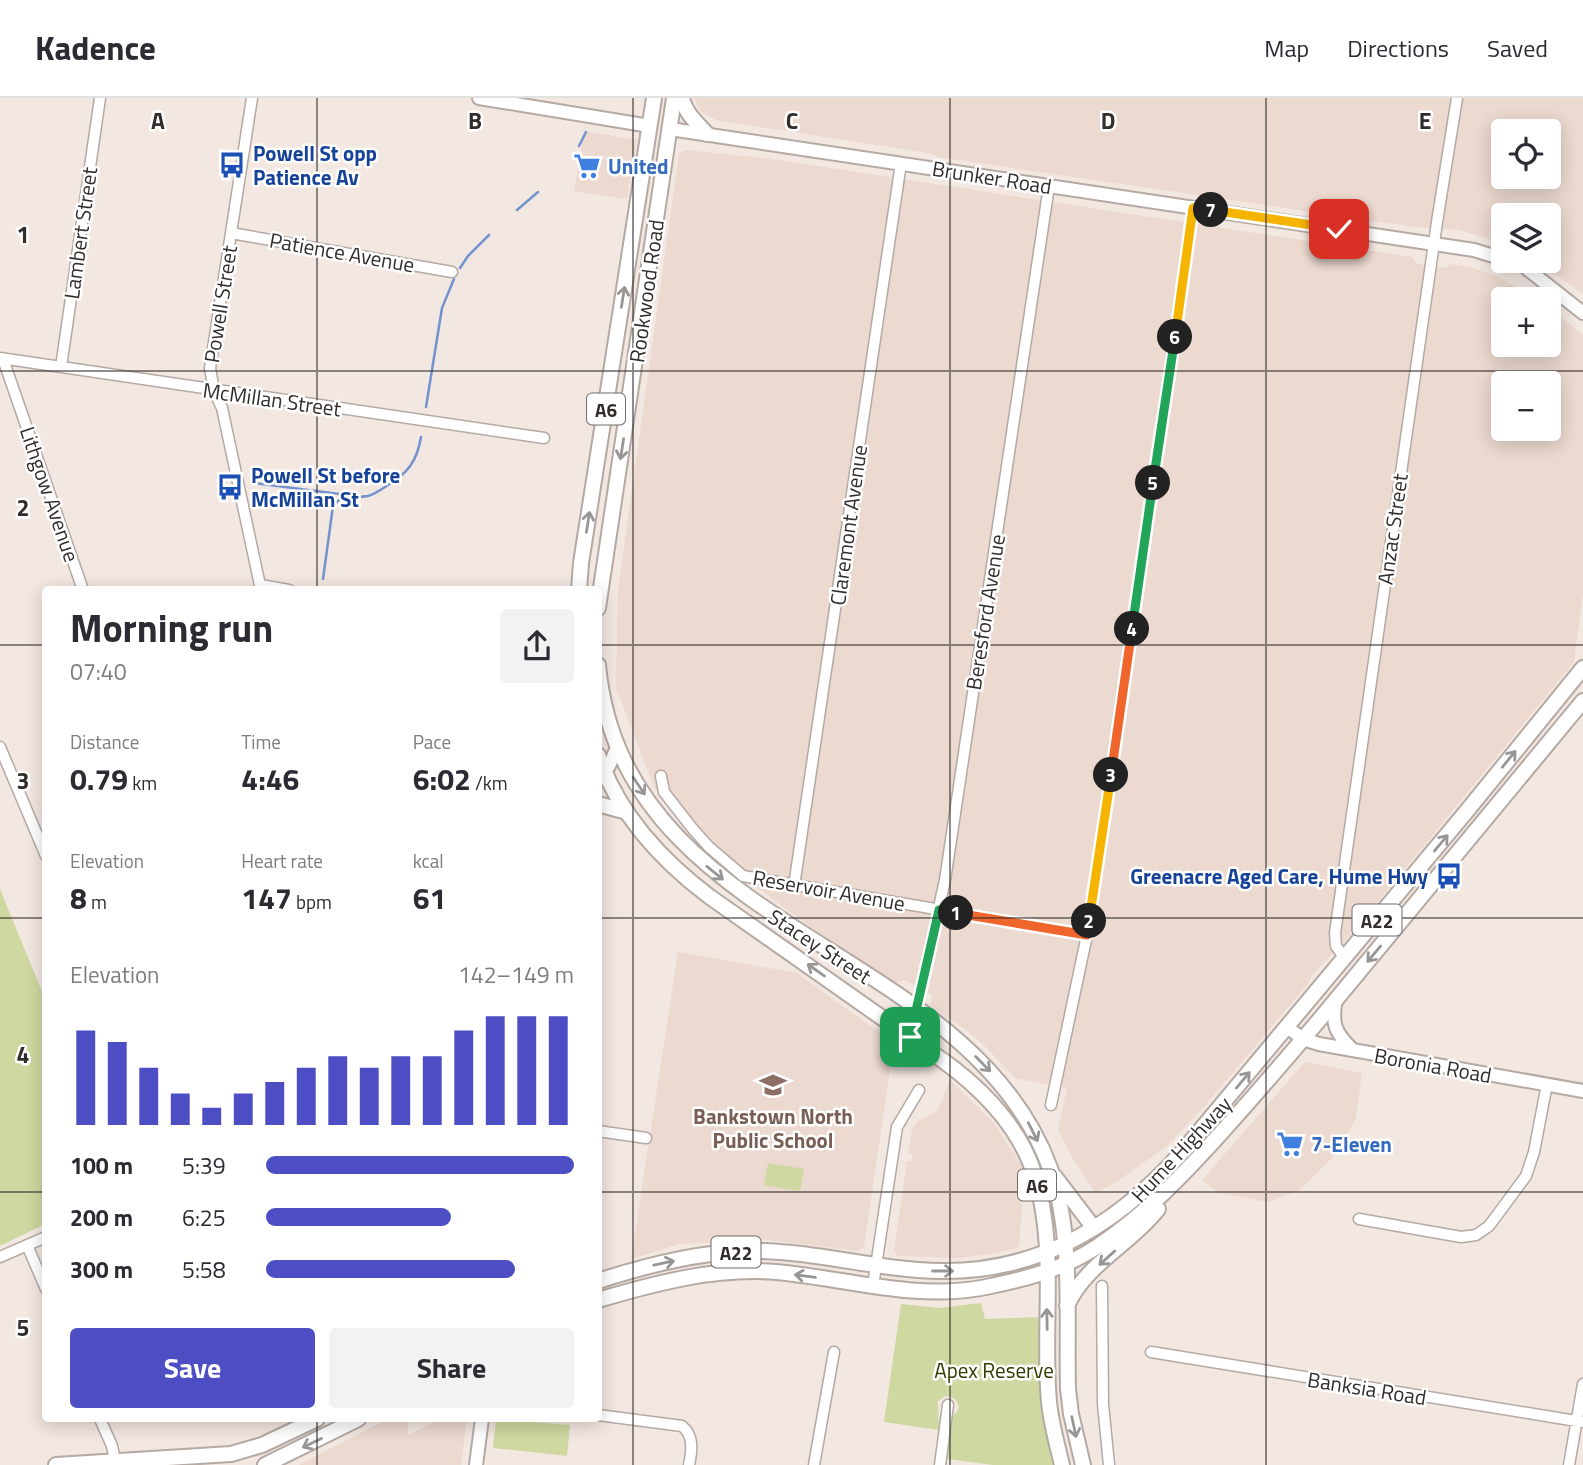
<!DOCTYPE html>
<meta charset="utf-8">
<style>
body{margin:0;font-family:"Titillium Web",sans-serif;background:#f2f2f3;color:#2b2b33;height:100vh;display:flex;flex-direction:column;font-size:26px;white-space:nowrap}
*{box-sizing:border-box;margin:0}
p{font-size:23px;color:#7c7c81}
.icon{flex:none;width:38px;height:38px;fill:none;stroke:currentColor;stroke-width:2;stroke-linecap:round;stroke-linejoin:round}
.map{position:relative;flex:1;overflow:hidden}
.side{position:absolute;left:42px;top:488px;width:560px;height:836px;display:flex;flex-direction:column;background:#fff;border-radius:7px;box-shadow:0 4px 18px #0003}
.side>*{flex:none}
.buttons{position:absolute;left:1491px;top:21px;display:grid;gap:14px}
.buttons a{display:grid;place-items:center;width:70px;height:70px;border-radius:7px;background:#fff;box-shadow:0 4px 18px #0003;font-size:35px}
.pin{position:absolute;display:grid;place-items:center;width:60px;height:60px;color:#fff;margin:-30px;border-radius:14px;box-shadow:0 4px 10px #0006}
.km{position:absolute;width:35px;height:35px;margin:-18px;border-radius:50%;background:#222;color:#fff;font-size:19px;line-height:35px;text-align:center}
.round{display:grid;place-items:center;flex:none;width:74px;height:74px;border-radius:7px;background:#f2f2f3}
.headline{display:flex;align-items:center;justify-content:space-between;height:119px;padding:0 28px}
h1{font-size:38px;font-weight:700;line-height:52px}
.metrics{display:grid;grid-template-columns:repeat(3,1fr);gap:10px;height:119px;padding:7px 28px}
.metrics div{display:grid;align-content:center}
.metrics b{font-size:30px;font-weight:700}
.metrics small{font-size:19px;font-weight:400}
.metrics p{font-size:19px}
.chart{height:196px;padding:14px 28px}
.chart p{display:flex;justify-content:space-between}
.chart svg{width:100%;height:126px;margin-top:7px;stroke:#4e4ec4;stroke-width:6}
.button{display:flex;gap:14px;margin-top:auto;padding:14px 28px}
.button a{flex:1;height:80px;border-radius:7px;background:#4e4ec4;color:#fff;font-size:28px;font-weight:700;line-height:80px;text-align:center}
.button a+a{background:#f2f2f3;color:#2b2b33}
ul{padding:0 28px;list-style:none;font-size:23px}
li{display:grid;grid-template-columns:112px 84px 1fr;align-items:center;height:52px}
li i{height:18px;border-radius:9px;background:#4e4ec4}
header{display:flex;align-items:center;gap:42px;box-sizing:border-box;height:98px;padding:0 35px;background:#fff;border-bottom:2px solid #e1e1e2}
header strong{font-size:33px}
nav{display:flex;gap:38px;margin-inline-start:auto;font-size:24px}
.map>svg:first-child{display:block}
</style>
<header>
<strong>Kadence</strong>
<nav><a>Map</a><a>Directions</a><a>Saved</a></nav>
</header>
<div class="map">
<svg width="1583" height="1367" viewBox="0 0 1583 1367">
<rect width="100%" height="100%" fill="#f3e7e1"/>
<path fill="#ecd9cf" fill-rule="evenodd" d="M694 0H1583V196L1536 163H1549V117H1503V145L1459 132 1415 129 938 59 929 55 716 22 701 14ZM1503 33H1549V79H1503Z
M584 33 637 42 627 101 574 93Z
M685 52 765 60 1412 159 1416 165 1445 170 1452 166 1473 170 1496 178 1539 201H1503V247H1549V209L1583 237V495L1574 564 1354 833 1312 877 1308 886 1202 1011 1167 1048 1112 1087 1095 1094 1073 1061 1058 1032 1067 990 1015 980 987 950 966 932 931 908 932 897 905 882 895 885 819 835 715 759 654 689 616 590 618 492 679 56ZM1503 285H1549V331H1503Z
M678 854 797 875 894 945 864 1149 858 1153 769 1142 679 1146 631 1161Z
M1305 964 1362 975 1356 1020 1337 1055 1300 1092 1268 1104 1219 1095 1202 1082Z
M950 982 993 1024 1025 1073 1019 1146 1017 1150 996 1155 959 1160 898 1158 894 1153 907 1063 911 1064 913 1057 908 1054 912 1032 917 1024 938 1012Z
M387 1321H408V1337L440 1321H467L461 1367H299Z"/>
<path fill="#ced8a0" d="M0 791 45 901V1126L0 1148Z
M768 1065 804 1071 800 1093 764 1087Z
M981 1205 985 1221 1041 1219 1044 1310 1053 1367H993L947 1361 952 1320 959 1310C958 1302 953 1298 945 1298L938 1303 939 1332 884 1324 901 1206 939 1210Z
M496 1321 570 1327 567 1358 493 1350Z"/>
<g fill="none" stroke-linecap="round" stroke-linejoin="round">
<path stroke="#7393cf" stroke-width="2.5" d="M579 48 586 34
M517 112 538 94
M460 170 468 158 489 137
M426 309 442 210 454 181
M254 385 347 397
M323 481 333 408C344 394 354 401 368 398 375 396 382 391 388 387 408 375 417 363 421 339"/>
<g stroke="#b4a9a3" stroke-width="13">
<path id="minor" d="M252 0 210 270 214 293 222 310 261 492
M231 135 452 174
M0 260 544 340
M3 261 83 492
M61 269 100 0
M260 487 289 492
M0 649 46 758
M661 678 664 694 692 730 709 749 743 778 1087 837
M794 788 901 65
M1345 860 1336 848 1335 835 1437 124 1457 0
M910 939 945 782 1049 88
M1051 1007 1087 837 1193 110
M598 1033 646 1040
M1359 1121 1461 1139 1476 1137 1489 1128 1526 1078 1534 1054 1547 986
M27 1147 46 1191
M0 1159 46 1139
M873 1188 897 1029 919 992
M1102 1188 1103 1306 1109 1367
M1151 1254 1583 1324
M598 1317 682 1328C694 1338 692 1352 689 1367
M100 1321 112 1348 116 1367
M814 1367 834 1254
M940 1367 948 1307
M1569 1367 1583 1286"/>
</g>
<g stroke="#b4a9a3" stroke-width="16">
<path id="major" d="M479 0 650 28
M670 31 1474 152 1503 161
M1510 163 1521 166 1583 215
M598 677 609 668 618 647
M1336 901C1331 926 1335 935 1353 952
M1287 929 1303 941 1319 946 1583 993
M476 1367 482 1321"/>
</g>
<g stroke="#b4a9a3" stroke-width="18">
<path id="highway" d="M682 0C685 15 697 25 707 36
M579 492 581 465 654 0
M598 510 674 0
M598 567C623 837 967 844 1050 1070 1074 1136 1066 1221 1068 1291L1071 1316 1083 1367
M598 657C618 715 662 763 710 799L945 964C983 992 1019 1029 1034 1075 1058 1148 1042 1229 1049 1304 1051 1325 1057 1346 1062 1367
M598 706 627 714
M1055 1079 1094 1130
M598 1183C647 1167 698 1154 749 1153 806 1152 862 1168 918 1172 1028 1181 1112 1133 1183 1053L1466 714 1583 570
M598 1202C656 1185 716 1169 776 1174 844 1180 913 1202 981 1190 1022 1182 1063 1172 1098 1148 1146 1116 1183 1077 1222 1034 1255 997 1288 959 1320 921 1407 815 1495 709 1583 603
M1067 1208C1084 1167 1132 1145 1158 1111
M56 1367 231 1356 262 1347 317 1321
M265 1367 358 1321"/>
</g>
<use href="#minor" stroke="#fff" stroke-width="10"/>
<use href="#major" stroke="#fff" stroke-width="12"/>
<use href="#highway" stroke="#fff" stroke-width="14"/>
</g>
<defs><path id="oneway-shaft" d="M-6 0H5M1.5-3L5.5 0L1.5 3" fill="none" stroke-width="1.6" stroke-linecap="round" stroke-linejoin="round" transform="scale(1.75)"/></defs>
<g stroke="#989695">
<use href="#oneway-shaft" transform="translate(623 199) rotate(-81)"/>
<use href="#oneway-shaft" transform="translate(622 351) rotate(99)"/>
<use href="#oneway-shaft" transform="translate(588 424) rotate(-81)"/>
<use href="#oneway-shaft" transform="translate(1509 661) rotate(-51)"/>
<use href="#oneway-shaft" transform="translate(639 688) rotate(56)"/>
<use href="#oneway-shaft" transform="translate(1441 745) rotate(-50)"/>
<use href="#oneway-shaft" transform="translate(715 775) rotate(39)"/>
<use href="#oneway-shaft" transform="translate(1374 856) rotate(130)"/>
<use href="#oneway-shaft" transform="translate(816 872) rotate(-145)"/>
<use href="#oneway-shaft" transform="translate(983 966) rotate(45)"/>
<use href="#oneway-shaft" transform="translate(1243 982) rotate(-50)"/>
<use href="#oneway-shaft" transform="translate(1033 1034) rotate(63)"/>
<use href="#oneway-shaft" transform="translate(1107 1160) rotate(138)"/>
<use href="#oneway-shaft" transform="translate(664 1165) rotate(-12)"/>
<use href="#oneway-shaft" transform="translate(943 1173)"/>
<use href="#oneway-shaft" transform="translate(805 1178) rotate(-172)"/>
<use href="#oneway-shaft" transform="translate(1047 1221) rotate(-91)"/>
<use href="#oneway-shaft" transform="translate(1074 1329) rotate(78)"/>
<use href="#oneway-shaft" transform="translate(312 1345) rotate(154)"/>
</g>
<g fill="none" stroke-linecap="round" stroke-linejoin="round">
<g stroke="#fff" stroke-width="14">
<path id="split-1" d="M910 939 939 812 956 815"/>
</g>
<g stroke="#fff" stroke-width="14">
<path id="split-2" d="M956 815 1087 837 1089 823"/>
</g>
<g stroke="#fff" stroke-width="14">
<path id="split-3" d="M1089 823 1111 677"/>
</g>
<g stroke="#fff" stroke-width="14">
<path id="split-4" d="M1111 677 1132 531"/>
</g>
<g stroke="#fff" stroke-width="14">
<path id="split-5" d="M1132 531 1153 385"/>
</g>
<g stroke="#fff" stroke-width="14">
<path id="split-6" d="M1153 385 1175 239"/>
</g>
<g stroke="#fff" stroke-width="14">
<path id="split-7" d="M1175 239 1193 110 1211 112"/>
</g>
<g stroke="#fff" stroke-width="14">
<path id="split-8" d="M1211 112 1339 131"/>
</g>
<use href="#split-1" stroke="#22a559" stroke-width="9"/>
<use href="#split-2" stroke="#f0652b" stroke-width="9"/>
<use href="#split-3" stroke="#f5b400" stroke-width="9"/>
<use href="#split-4" stroke="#f0652b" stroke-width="9"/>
<use href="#split-5" stroke="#22a559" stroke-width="9"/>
<use href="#split-6" stroke="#22a559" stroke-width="9"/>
<use href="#split-7" stroke="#f5b400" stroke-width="9"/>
<use href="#split-8" stroke="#f5b400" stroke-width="9"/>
</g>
<path fill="none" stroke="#322d2b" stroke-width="2" stroke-opacity="0.55" d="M317 0V492M633 0V1367M950 0V1367M1266 0V1367M0 273H1583M0 547H46M598 547H1583M0 820H46M598 820H1583M0 1094H46M598 1094H1583M317 1321V1367"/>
<defs>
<g id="bus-bare" transform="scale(2.1)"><path d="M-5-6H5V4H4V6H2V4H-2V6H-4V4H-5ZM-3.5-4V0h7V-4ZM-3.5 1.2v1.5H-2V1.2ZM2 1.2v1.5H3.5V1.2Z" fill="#1a4fb4" stroke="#fff" stroke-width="2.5" paint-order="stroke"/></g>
<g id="supermarket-bare" transform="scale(2.1)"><path d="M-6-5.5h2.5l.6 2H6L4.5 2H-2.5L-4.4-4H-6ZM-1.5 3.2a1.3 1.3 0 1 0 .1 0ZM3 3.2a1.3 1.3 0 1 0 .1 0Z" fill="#3f7fe0" stroke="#fff" stroke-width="2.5" paint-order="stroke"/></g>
<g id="school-bare" transform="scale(2.1)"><path d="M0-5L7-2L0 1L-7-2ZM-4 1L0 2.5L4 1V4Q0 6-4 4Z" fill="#8d6e63" stroke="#fff" stroke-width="2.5" paint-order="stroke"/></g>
</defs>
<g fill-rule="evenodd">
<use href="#bus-bare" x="232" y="67"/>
<use href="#supermarket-bare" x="587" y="68"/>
<use href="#bus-bare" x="230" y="389"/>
<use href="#bus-bare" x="1449" y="778"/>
<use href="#school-bare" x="773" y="987"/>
<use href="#supermarket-bare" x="1290" y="1046"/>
</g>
<g text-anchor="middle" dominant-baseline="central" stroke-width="5" stroke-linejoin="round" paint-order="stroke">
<g fill="#fff" stroke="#706c6b" stroke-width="2">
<rect x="587" y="295.5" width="38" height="31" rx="5"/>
<rect x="1352.5" y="806.5" width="49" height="31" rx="5"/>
<rect x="1018" y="1071.5" width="38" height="31" rx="5"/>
<rect x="711.5" y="1138.5" width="49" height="31" rx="5"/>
</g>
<g font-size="19" font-weight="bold" fill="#322d2b">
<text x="606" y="311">A6</text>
<text x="1377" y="822">A22</text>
<text x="1037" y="1087">A6</text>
<text x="736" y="1154">A22</text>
</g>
<g font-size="21" font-weight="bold" fill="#164399" stroke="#fff" text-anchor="start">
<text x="253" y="55">Powell St opp<tspan x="253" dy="24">Patience Av</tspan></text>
<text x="251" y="377">Powell St before<tspan x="251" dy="24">McMillan St</tspan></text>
<text x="1428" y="778" text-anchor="end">Greenacre Aged Care, Hume Hwy</text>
</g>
<g font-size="21" font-weight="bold" fill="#366cbe" stroke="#fff" text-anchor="start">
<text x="608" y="68">United</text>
<text x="1311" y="1046">7-Eleven</text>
</g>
<g font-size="21" fill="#322d2b" stroke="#fff">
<text transform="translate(992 79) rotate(9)">Brunker Road</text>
<text transform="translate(80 135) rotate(-82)">Lambert Street</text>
<text transform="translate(342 154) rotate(10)">Patience Avenue</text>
<text transform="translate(646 193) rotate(-82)">Rookwood Road</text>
<text transform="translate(220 206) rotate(-81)">Powell Street</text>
<text transform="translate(272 301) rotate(8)">McMillan Street</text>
<text transform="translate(50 396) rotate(71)">Lithgow Avenue</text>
<text transform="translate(848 427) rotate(-82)">Claremont Avenue</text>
<text transform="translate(1392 431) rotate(-82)">Anzac Street</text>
<text transform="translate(985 514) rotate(-81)">Beresford Avenue</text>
<text transform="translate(829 792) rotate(10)">Reservoir Avenue</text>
<text transform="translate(820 848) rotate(33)">Stacey Street</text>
<text transform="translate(1433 967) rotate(10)">Boronia Road</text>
<text transform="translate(1181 1051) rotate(-47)">Hume Highway</text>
<text transform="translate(1367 1290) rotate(9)">Banksia Road</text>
</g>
<g font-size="21" font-weight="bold" fill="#785e54" stroke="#fff">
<text x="773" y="1018">Bankstown North<tspan x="773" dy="24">Public School</tspan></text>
</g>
<g font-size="21" fill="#333900" stroke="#fff">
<text x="994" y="1272">Apex Reserve</text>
</g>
</g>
<g font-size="23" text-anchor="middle" font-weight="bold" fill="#322d2b" stroke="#fff" stroke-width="5" stroke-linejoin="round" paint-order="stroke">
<text x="158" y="31">A</text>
<text x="475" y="31">B</text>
<text x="792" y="31">C</text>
<text x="1108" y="31">D</text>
<text x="1425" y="31">E</text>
<text x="23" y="145">1</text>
<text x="23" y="418">2</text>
<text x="23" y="691">3</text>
<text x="23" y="965">4</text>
<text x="23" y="1238">5</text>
</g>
</svg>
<div class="buttons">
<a><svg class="icon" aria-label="locate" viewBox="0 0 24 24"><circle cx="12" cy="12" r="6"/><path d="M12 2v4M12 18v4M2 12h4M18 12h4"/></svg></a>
<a><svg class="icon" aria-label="layers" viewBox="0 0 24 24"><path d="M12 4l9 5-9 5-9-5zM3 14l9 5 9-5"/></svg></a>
<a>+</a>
<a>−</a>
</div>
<div class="pin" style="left:910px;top:939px;background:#1e9e55"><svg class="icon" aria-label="arrive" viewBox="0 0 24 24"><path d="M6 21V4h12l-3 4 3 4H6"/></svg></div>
<div class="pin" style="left:1339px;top:131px;background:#d93025"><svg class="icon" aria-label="check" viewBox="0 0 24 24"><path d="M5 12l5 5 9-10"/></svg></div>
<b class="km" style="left:956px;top:815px">1</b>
<b class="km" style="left:1089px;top:823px">2</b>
<b class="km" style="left:1111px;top:677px">3</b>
<b class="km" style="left:1132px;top:531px">4</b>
<b class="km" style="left:1153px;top:385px">5</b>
<b class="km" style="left:1175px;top:239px">6</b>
<b class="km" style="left:1211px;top:112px">7</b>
<section class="side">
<div class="headline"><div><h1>Morning run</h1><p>07:40</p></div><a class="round"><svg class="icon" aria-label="share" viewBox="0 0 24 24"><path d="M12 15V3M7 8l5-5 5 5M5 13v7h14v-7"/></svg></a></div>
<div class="metrics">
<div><p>Distance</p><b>0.79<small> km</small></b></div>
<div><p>Time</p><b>4:46</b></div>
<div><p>Pace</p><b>6:02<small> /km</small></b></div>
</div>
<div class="metrics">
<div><p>Elevation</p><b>8<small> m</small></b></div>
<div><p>Heart rate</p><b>147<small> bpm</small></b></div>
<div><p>kcal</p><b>61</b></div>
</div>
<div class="chart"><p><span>Elevation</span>142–149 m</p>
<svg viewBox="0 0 160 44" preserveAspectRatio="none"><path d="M5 44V11M15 44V15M25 44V24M35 44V33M45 44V38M55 44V33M65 44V29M75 44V24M85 44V20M95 44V24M105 44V20M115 44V20M125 44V11M135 44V6M145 44V6M155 44V6"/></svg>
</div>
<ul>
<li><b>100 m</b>5:39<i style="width:100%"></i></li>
<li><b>200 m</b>6:25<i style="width:60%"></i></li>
<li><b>300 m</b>5:58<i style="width:81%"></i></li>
</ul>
<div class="button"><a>Save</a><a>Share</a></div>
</section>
</div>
